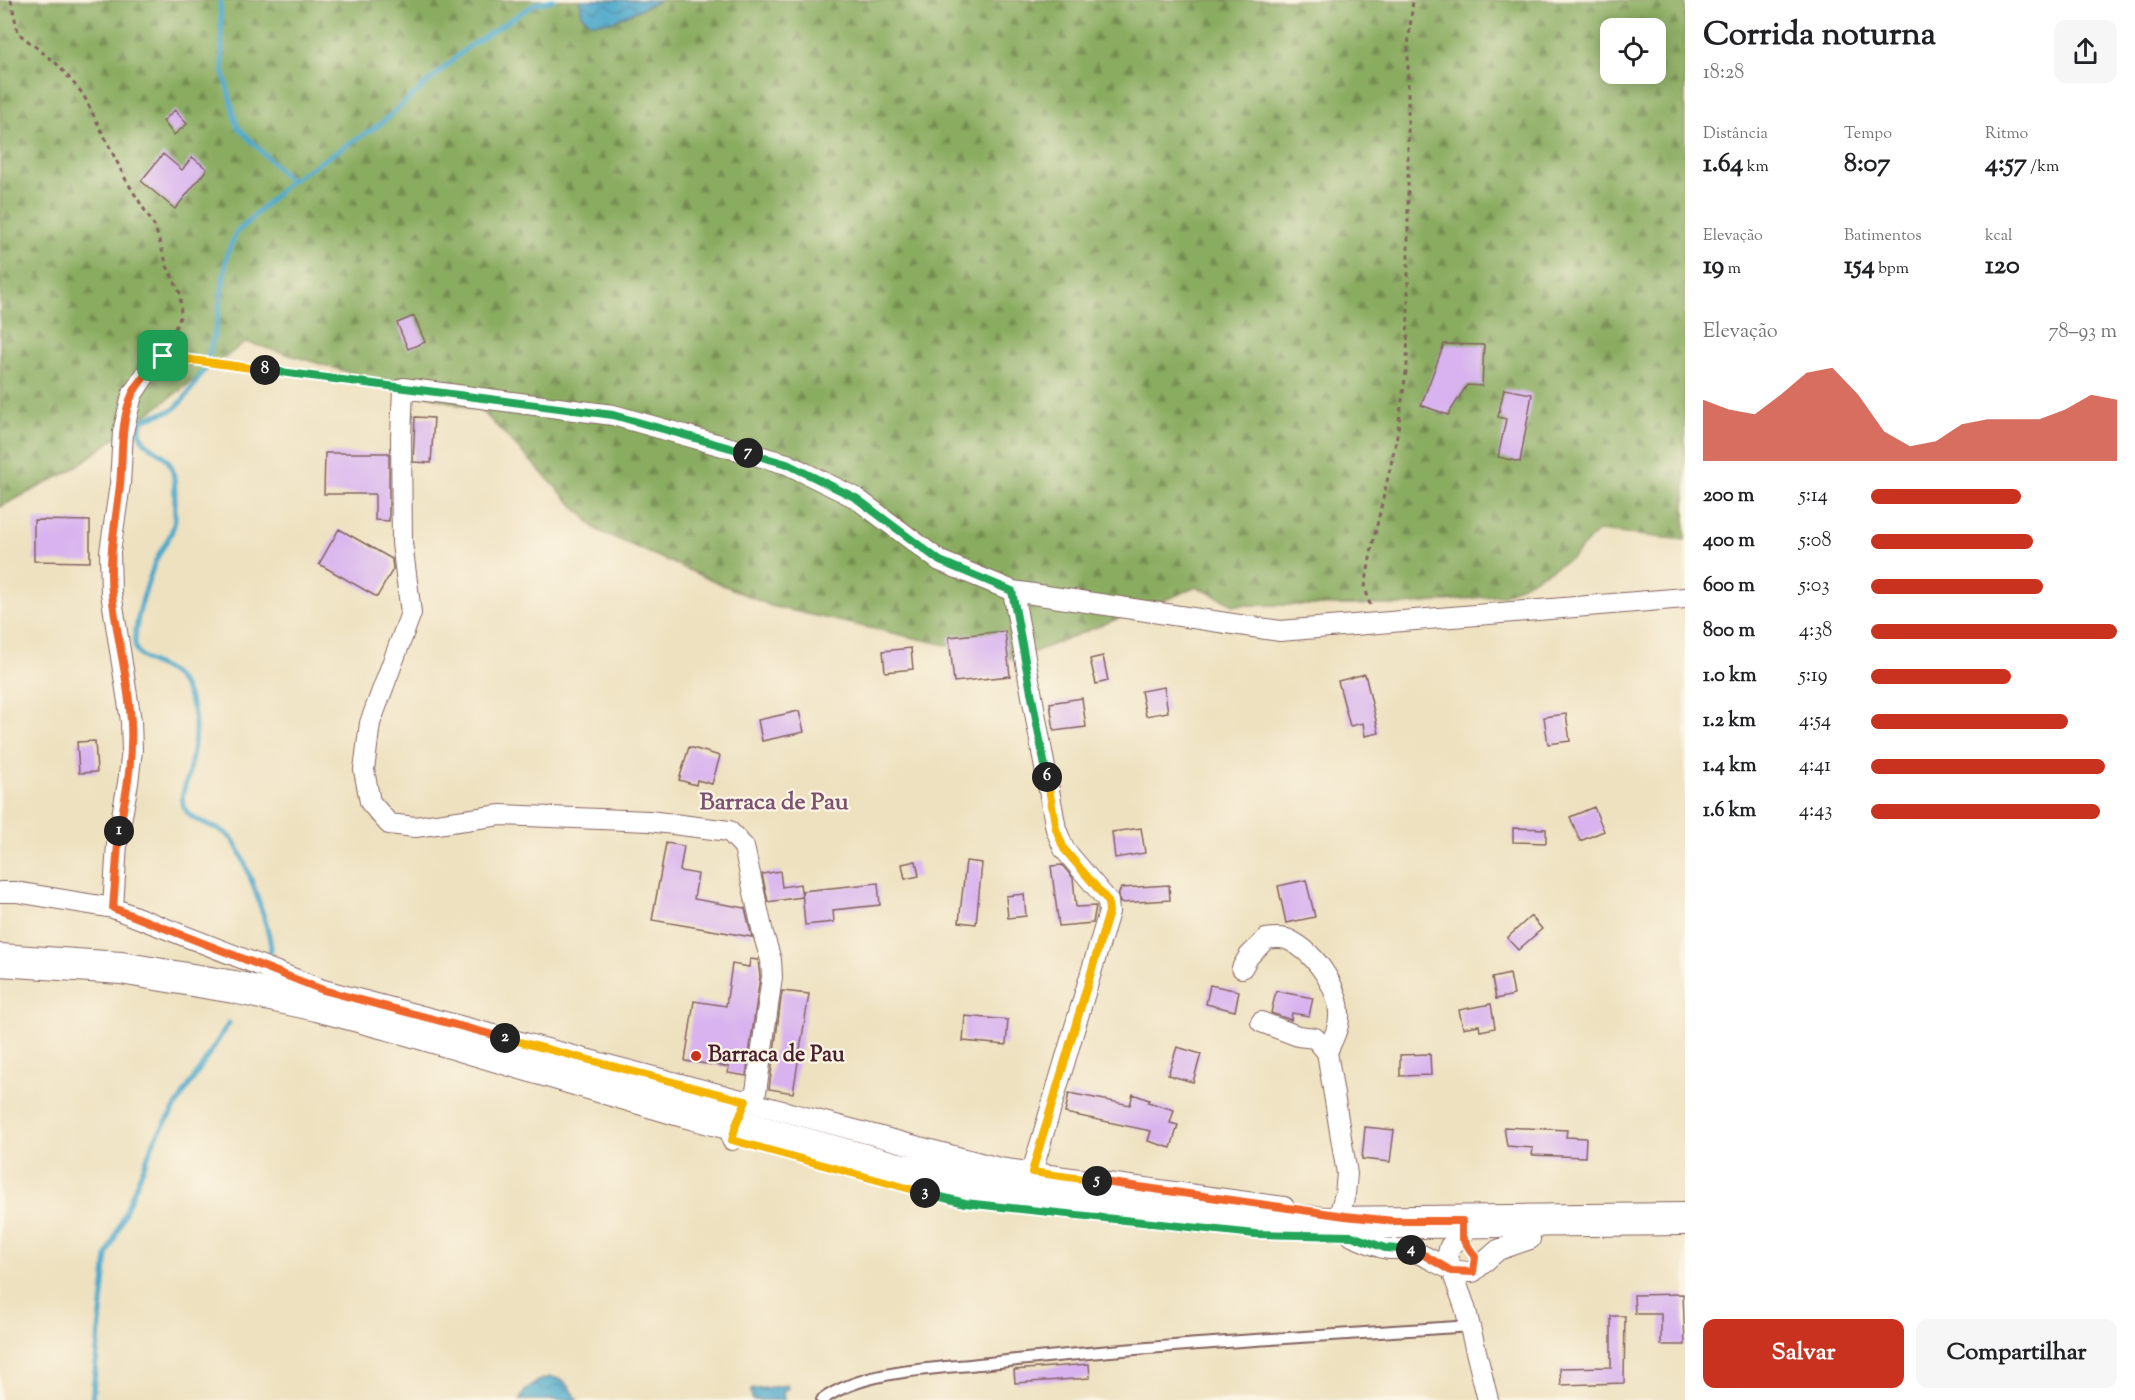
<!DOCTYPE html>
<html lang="pt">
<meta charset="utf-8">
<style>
body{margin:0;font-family:"Sorts Mill Goudy",serif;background:#f6f6f6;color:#202124;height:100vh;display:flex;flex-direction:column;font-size:22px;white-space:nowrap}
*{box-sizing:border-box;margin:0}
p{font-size:20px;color:#757577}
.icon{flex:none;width:33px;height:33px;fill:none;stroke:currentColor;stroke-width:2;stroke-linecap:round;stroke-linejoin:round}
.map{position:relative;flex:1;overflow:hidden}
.drawer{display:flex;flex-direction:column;background:#fff;width:450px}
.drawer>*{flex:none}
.buttons{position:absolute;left:1600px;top:18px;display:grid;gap:12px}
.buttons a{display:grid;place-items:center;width:66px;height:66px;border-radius:12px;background:#fff;box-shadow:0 3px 15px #0003;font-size:30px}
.pin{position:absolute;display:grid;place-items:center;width:51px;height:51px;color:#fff;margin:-26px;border-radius:12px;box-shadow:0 3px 9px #0006}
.km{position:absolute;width:30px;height:30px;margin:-15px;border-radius:50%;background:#222;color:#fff;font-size:16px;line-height:30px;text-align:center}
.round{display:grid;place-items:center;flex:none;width:63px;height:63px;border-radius:12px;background:#f6f6f6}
.headline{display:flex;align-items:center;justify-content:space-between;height:102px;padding:0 18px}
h1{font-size:33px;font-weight:700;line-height:45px}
.metrics{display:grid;grid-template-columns:repeat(3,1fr);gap:9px;height:102px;padding:6px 18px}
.metrics div{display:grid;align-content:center}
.metrics b{font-size:26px;font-weight:700}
.metrics small{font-size:16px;font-weight:400}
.metrics p{font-size:16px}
.chart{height:168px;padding:12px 18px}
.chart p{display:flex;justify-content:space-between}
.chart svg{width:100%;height:108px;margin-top:6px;fill:#c8321e;opacity:.7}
.primary-button{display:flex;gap:12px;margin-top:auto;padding:12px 18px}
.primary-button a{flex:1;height:69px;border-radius:12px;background:#c8321e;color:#fff;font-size:24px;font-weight:700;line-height:69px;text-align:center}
.primary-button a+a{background:#f6f6f6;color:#202124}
ul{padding:0 18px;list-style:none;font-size:20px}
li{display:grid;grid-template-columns:96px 72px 1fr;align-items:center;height:45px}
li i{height:15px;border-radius:8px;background:#c8321e}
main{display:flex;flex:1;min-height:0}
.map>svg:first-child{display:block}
</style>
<main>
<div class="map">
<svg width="1685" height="1400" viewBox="0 0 1685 1400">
<defs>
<pattern id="forest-firs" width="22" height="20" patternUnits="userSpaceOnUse" patternTransform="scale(1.5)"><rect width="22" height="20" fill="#8aac60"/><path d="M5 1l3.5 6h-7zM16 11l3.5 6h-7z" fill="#738b4f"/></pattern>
<pattern id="water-waves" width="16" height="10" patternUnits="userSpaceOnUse" patternTransform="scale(1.5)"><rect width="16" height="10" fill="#4da9cb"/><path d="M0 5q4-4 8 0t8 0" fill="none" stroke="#4289a5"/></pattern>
</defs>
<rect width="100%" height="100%" fill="#fcf5e5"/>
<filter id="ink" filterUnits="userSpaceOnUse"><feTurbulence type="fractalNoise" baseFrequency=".0167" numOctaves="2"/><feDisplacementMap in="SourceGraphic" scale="12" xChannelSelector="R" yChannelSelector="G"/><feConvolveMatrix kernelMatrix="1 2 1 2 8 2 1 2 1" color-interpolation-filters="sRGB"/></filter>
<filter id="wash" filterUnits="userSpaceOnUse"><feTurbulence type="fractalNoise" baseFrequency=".008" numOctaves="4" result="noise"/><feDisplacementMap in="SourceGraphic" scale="24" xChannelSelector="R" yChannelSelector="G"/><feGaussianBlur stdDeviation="1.35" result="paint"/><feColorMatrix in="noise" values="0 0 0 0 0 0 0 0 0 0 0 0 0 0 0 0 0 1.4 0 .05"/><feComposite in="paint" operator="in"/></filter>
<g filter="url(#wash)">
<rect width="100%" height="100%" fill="#eee1c0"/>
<path fill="url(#forest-firs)" stroke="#6a6646" stroke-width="1.5" fill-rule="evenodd" d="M0 0H580L582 15 592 23 611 22 661 0H1685V540L1598 531 1572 558 1504 595 1405 605H1234L1197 587 1014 660 771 606 597 530 483 412 246 342 70 471 0 507ZM1611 28H1656V74H1611Z"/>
<path fill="url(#water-waves)" stroke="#4c647b" stroke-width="1.5" d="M580 0H661L611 22 592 23 582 15Z
M551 1377C564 1378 572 1388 577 1400H520C525 1387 537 1380 551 1377Z
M787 1385 788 1388 783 1392 784 1400H752L751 1390Z"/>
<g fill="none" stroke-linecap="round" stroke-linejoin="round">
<path stroke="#4da9cb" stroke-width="5" d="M220 0 223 70 237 126 290 181
M268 959C268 958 270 951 271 950 271 932 244 854 232 839 220 824 193 826 184 807 179 795 187 784 189 772 193 753 198 728 193 709 190 698 184 685 176 677 164 664 133 663 135 640 136 616 146 588 154 565 160 548 175 535 175 516 174 501 177 480 171 466 163 446 134 450 141 422L147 418 173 410 184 399 205 369 217 323 227 254 236 233 290 181 379 125 468 47 535 4 553 0
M92 1400 107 1256 155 1139 229 1023"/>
</g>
<g id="blocks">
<path fill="#d8b3ef" d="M175 110 187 124 174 135 163 121Z
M163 154 182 170 192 157 207 169 175 209 141 181Z
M414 316 425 342 408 349 397 323Z
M1444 344 1484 345 1482 386 1467 385 1448 415 1421 405Z
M1504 389 1532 394 1520 462 1498 457 1506 419 1498 417Z
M415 417 434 418 431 463 413 462Z
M325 453H389V521L375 520V494H324Z
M34 520 90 521V562L34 561Z
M339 529 392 559 393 569 377 597 319 564Z
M1005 631 1010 676 954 682 949 637Z
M911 648 913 669 885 672 883 651Z
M1103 656 1108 681 1096 684 1090 659Z
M1365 674 1379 733 1365 736 1363 723 1350 726 1338 681Z
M1164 687 1168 712 1146 716 1141 691Z
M1082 698 1086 727 1054 731 1050 703Z
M799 711 804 732 762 741 758 720Z
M1566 714 1570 741 1548 744 1544 717Z
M95 741 97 772 79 773 77 742Z
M689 747 720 756 712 784 697 780 696 785 679 780Z
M1594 807 1604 831 1580 841 1570 817Z
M1141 828 1145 853 1115 858 1112 832Z
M1513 828 1546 829V843L1513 842Z
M666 843 684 846 680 871 698 874 694 899 745 908 752 937 652 920Z
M916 861 919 876 905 879 902 864Z
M966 861 982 863 976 924 959 922Z
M1062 865 1073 878 1076 907 1096 906 1093 923 1059 926 1051 866Z
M780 871 782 887 800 884 802 897 768 902 762 874Z
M1306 880 1315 917 1286 923 1278 886Z
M878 883 880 905 833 910 834 922 805 925 802 891Z
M1169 885 1170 900 1120 903 1118 896 1121 888Z
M1024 894 1026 916 1008 918 1006 896Z
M1531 916 1542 929 1518 950 1507 938Z
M750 959 758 960 760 977 746 1076 728 1073 729 1067 685 1061 694 1001 726 1006 732 964 749 967Z
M1510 974 1514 995 1496 999 1492 978Z
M1210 985 1239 991 1235 1011 1206 1004Z
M782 991 809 994 793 1093 769 1089Z
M1276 991 1313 998 1309 1016 1292 1013 1291 1020 1271 1013Z
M1491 1004 1495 1028 1480 1031 1479 1025 1463 1028 1459 1010Z
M965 1016 1008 1020 1006 1045 963 1041Z
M1177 1047 1201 1054 1193 1082 1168 1075Z
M1430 1054 1431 1075 1400 1076V1055Z
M1069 1093 1130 1105 1133 1094 1149 1100 1148 1102 1174 1110 1170 1123 1178 1125 1171 1148 1148 1141 1151 1131 1065 1113Z
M1365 1127 1394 1130 1390 1162 1362 1159Z
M1504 1127 1567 1130 1566 1137 1586 1138 1585 1157 1532 1155 1533 1148 1507 1146Z
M1683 1294 1685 1345H1661V1314H1635L1634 1295Z
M1611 1316H1625L1624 1383 1561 1385 1560 1368 1611 1367Z
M1089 1364 1090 1378 1015 1383 1014 1370Z"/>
</g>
</g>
<g filter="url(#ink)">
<use href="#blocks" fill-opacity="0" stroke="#83635f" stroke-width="1.5"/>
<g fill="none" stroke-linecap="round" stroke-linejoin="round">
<g stroke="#83635f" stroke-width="14">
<path id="service" d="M822 1400C864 1369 938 1369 989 1363 1149 1345 1310 1337 1470 1326"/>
</g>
<g stroke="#83635f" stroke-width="22">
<path id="minor" d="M1013 591 1056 829 1064 849 1108 901 1109 912 1032 1172
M0 892H16L113 908 323 990 999 1168 1284 1207
M113 908 117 843 128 783 132 750 131 721 111 593 110 552 120 484 123 432 132 395 148 371 163 356
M1242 968 1249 956 1266 939C1273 938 1282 937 1289 940 1316 953 1345 994 1338 1025 1336 1034 1331 1043 1327 1052
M1261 1022 1298 1036 1315 1038 1327 1052 1347 1174 1345 1194 1339 1216
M732 1140C736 1122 742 1105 756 1092L772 977 771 960 763 933 744 847 729 831 649 821 501 815 415 827 389 824 370 802 364 770 370 723 411 613 402 543 401 437 403 388 613 415 787 464 856 498 940 561 1013 591 1280 631 1685 598
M1352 1236C1362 1240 1372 1245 1383 1248 1392 1250 1402 1248 1411 1251 1438 1259 1441 1272 1473 1272L1498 1250 1530 1239
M1462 1237 1450 1246 1447 1257 1465 1307 1488 1400"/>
</g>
<g stroke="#83635f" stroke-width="34">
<path id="primary" d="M0 960 121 968 234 987 317 1005 400 1027 673 1108 894 1168 1054 1199 1191 1215 1325 1223 1685 1219"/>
</g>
<path stroke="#83635f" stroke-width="3" stroke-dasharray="4.5 4.5" stroke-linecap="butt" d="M11 0 18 33 57 64 83 94 126 180 155 227 167 266 180 293 181 315 169 342
M179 358 386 386
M1370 605 1365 587 1372 547 1396 442 1407 365 1408 309V47L1413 0"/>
<use href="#service" stroke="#fff" stroke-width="10"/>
<use href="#minor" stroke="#fff" stroke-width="20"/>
<use href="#primary" stroke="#fff" stroke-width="32"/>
</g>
</g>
<g fill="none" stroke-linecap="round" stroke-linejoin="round" filter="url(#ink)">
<g stroke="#fff" stroke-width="12">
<path id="split-1" d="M119 831C126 795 133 760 131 723 129 680 116 636 112 593 108 556 116 521 120 485 123 455 120 422 132 395 139 380 152 368 163 356"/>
</g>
<g stroke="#fff" stroke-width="12">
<path id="split-2" d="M119 831 113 908 323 990 505 1038"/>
</g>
<g stroke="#fff" stroke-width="12">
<path id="split-3" d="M505 1038 746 1101 736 1125 732 1140 925 1193"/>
</g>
<g stroke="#fff" stroke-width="12">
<path id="split-4" d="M925 1193 965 1203 1255 1234 1352 1236 1385 1248 1411 1250"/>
</g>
<g stroke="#fff" stroke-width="12">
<path id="split-5" d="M1097 1181 1345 1216 1394 1221H1462V1237L1475 1257 1473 1272 1451 1271 1424 1255 1411 1250"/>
</g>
<g stroke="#fff" stroke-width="12">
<path id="split-6" d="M1047 777 1056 829 1064 849 1108 901 1109 912 1032 1172 1097 1181"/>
</g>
<g stroke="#fff" stroke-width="12">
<path id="split-7" d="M748 453 787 464 856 498 940 561 1012 591 1047 777"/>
</g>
<g stroke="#fff" stroke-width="12">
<path id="split-8" d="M265 370 613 415 748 453"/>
</g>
<g stroke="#fff" stroke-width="12">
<path id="split-9" d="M163 356 265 370"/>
</g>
<use href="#split-1" stroke="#f0652b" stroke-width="8"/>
<use href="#split-2" stroke="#f0652b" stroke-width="8"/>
<use href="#split-3" stroke="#f5b400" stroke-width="8"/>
<use href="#split-4" stroke="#22a559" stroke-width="8"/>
<use href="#split-5" stroke="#f0652b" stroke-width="8"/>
<use href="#split-6" stroke="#f5b400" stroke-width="8"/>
<use href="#split-7" stroke="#22a559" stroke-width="8"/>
<use href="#split-8" stroke="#22a559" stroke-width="8"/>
<use href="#split-9" stroke="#f5b400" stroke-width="8"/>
</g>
<circle fill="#c8321e" stroke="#fcf5e5" stroke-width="2" cx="696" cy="1056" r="6"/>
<g text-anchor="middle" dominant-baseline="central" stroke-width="4.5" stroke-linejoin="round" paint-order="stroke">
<g font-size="22" font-weight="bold" fill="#4a1f2b" stroke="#fcf5e5" text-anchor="start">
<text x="708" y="1056">Barraca de Pau</text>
</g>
<g font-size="24" font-weight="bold" fill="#7c5370" stroke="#fcf5e5">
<text x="774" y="803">Barraca de Pau</text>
</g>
</g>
</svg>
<div class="buttons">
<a><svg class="icon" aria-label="locate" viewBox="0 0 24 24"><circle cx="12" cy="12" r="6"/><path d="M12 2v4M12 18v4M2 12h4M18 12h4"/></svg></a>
</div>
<div class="pin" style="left:163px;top:356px;background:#1e9e55"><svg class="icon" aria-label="arrive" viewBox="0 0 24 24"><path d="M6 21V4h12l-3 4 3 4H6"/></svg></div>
<b class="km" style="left:119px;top:831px">1</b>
<b class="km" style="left:505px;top:1038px">2</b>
<b class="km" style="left:925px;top:1193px">3</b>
<b class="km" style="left:1411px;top:1250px">4</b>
<b class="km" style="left:1097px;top:1181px">5</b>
<b class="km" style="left:1047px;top:777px">6</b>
<b class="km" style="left:748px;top:453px">7</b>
<b class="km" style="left:265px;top:370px">8</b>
</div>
<section class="drawer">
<div class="headline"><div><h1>Corrida noturna</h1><p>18:28</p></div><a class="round"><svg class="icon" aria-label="share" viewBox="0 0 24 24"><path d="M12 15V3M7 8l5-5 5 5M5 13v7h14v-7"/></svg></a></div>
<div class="metrics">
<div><p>Distância</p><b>1.64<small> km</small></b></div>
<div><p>Tempo</p><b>8:07</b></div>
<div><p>Ritmo</p><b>4:57<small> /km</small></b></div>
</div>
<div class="metrics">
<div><p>Elevação</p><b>19<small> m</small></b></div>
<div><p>Batimentos</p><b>154<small> bpm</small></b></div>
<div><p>kcal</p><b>120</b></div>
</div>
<div class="chart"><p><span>Elevação</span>78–93 m</p>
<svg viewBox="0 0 160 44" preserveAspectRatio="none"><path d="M0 44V19L10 23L20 25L30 17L40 8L50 6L60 17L70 32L80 38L90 36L100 29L110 27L120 27L130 27L140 23L150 17L160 19V44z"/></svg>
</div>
<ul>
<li><b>200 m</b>5:14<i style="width:61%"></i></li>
<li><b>400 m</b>5:08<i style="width:66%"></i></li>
<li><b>600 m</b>5:03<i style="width:70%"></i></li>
<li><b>800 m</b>4:38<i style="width:100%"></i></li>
<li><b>1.0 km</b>5:19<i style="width:57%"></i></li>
<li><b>1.2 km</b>4:54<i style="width:80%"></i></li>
<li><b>1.4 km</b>4:41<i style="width:95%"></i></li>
<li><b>1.6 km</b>4:43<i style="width:93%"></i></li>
</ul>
<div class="primary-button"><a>Salvar</a><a>Compartilhar</a></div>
</section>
</main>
